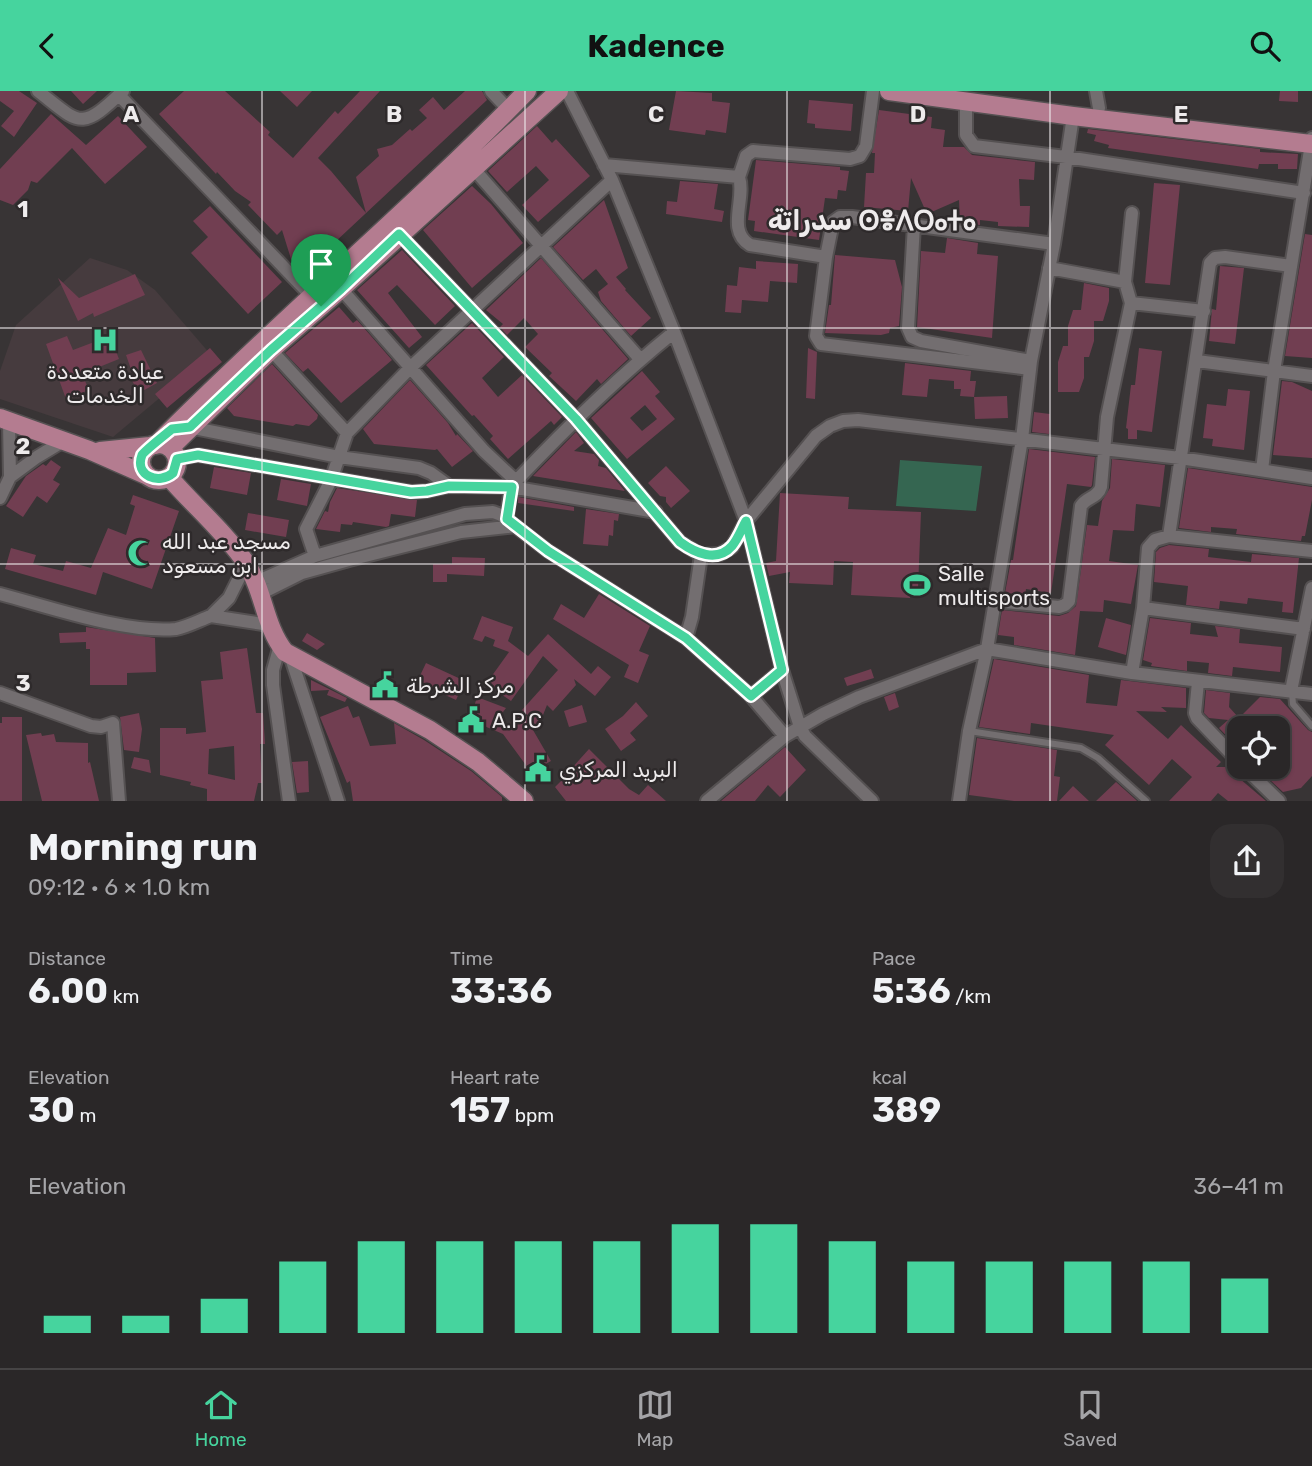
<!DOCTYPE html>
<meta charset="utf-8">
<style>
body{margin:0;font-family:Rubik,"Noto Naskh Arabic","Noto Sans Tifinagh",sans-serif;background:#322f30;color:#f1f3f6;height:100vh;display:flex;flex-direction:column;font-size:26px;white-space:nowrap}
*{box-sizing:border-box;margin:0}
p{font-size:23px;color:#a5a5a8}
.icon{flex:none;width:38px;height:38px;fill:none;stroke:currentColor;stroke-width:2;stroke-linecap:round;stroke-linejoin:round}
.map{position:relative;height:710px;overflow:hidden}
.side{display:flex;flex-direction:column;background:#2a2728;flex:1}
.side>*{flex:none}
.buttons{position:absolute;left:1227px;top:625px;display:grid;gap:14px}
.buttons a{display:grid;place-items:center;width:63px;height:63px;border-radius:14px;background:#2a2728;box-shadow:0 2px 5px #0004,0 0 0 2px #464445;font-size:35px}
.pin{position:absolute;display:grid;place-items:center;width:60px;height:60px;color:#fff;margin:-72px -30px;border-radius:50% 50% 50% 0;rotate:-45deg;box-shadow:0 0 7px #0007}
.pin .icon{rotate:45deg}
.round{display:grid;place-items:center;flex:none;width:74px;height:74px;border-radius:21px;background:#322f30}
.summary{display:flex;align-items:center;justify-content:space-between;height:119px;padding:0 28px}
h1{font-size:38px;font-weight:700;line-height:52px}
.stats{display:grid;grid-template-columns:repeat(3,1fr);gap:10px;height:119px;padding:7px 28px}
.stats div{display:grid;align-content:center}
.stats b{font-size:35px;font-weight:700}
.stats small{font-size:19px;font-weight:400}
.stats p{font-size:19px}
.chart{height:196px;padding:14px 28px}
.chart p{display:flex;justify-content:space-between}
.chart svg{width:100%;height:126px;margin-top:7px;stroke:#46d49e;stroke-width:6}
header{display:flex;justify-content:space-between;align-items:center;height:91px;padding:0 28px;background:#46d49e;color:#111;font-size:32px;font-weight:700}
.tab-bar{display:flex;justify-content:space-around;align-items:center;height:98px;border-top:2px solid #464445;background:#2a2728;font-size:19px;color:#a5a5a8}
.tab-bar a{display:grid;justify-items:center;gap:4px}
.tab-bar .current{color:#46d49e}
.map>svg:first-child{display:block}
</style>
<header><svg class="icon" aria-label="back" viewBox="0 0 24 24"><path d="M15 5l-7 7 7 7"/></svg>Kadence<svg class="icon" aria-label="search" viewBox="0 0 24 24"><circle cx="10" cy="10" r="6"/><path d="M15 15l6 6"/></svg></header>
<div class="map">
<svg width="1312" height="710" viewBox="0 0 1312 710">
<rect width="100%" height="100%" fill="#383435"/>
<path fill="#463b3e" d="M90 167 127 179 155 199 211 264 113 346 0 308V280L16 234Z"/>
<path fill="#356651" d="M900 369 982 375 976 420 896 415Z"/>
<path fill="#713e51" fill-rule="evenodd" d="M0 0H19L37 12 14 46 1 35 14 20 0 10Z
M71 0H97L83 13Z
M184 0H225L270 41 268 44 293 67 335 20 338 23 360 0H380L318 67 331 80 366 122 356 86 379 65 377 58 392 54 410 38 412 40 427 27 419 19 433 6 444 19 465 0H482L487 9 303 181 291 168 282 139 277 144 248 114 251 111 235 100 217 81 216 83 159 23Z
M280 0H312L297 16Z
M676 0 712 2V10L730 12 726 42 706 39 705 44 669 39Z
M1280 0H1298V11L1279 10Z
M809 9 853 13 851 40 815 37V33L807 32Z
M879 19 932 26 931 37 945 39 943 56H964L972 64 1035 71 1034 89 1019 88 1020 115H1030L1029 136 998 135V131L980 129V134L960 132 959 109 927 123 911 87 908 120 864 116 866 82H874L875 62H872Z
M51 23 86 54 118 25 147 56 105 93 72 57 37 92 31 90 28 99 13 114 0 109V78Z
M537 35 552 52 556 48 590 85 538 131 522 114 549 89 536 75 507 101 488 80Z
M1088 38 1260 58V61L1298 63 1297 78H1278V73H1259L1258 78 1108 57 1109 54 1094 50 1096 44 1087 42Z
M756 69 840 76V79L849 80 846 100 838 99 837 108 825 107 819 149 754 140 755 130 748 129Z
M680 90 718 93 714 118 724 120 722 131 666 123 667 110 677 111Z
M1154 92 1180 94 1170 194 1145 192Z
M472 95 491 113 523 152 472 197 423 139Z
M604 109 628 177 616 186 626 198 625 199 651 227 631 245 601 210 598 201 608 193 596 178 583 189 553 156Z
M210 115 282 191 248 223 191 162 208 146 193 130Z
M1305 143 1312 144V267L1285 265Z
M947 147 978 152 977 163 998 165 992 247 917 236 921 160 945 162Z
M402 159 455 215 435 234 397 194 388 202 422 246 409 257 357 199Z
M835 164 895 169 902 196 899 235 890 237 889 242 881 244 825 242 829 214H831Z
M541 167 628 268 601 293 597 288 576 310 549 285 552 282 525 256 538 243 524 227 507 244 500 236 503 233 486 219Z
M756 170 798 173 797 192 770 190 768 211 742 209 741 222 725 221 727 194 737 195 739 176 756 178Z
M1220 175 1244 177 1235 253 1209 250 1212 218 1216 219Z
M135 183 145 204 94 226 93 222 78 230 58 187 79 207Z
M1084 192 1109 197V210L1103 230H1094V250L1089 266H1084V287L1079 301H1058V271L1063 255H1068V235L1073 219H1081Z
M339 216 353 232 357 229 392 269 341 312 308 277 303 281 285 262Z
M472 232 504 266 482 287 498 306 522 284 562 326 554 334 551 330 508 368 490 348 493 345 474 324 472 325 426 274Z
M67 245 73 259 110 245 119 268 82 283 89 299 66 308 46 253Z
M210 257 222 271 167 317 155 303Z
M808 257 817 261 815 308 806 307Z
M1139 257 1162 260 1152 341 1137 339V348H1128V338L1126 337 1131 294H1135Z
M141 259 157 292 139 302 131 288 134 287 126 264Z
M905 272 971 280 970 290H976L974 306 960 305 961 298H954V290L929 288 927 306 902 304Z
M272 273 318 324 317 328 309 335 296 333 293 335 234 325 227 317Z
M642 280 660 301 655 305 675 328 627 368 591 327ZM645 314 657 328 642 340 630 327Z
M410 289 448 332 456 345 457 343 473 360 452 376 437 358 435 359 374 353 363 338Z
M1282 290 1292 291 1312 300V367L1273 364Z
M1228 298 1250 300 1244 359 1212 355 1213 348 1203 347 1207 313 1226 315Z
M1007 305 1008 327 975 328 974 306Z
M1034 321 1050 323 1049 343 1032 341Z
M576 341 584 352 574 360 594 363 599 369 598 375 606 377 625 400 533 385Z
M1029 358 1095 366 1092 394 1091 396 1067 393 1051 502 1026 498 1025 504 1005 502 1011 469H1013Z
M1112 368 1165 374 1160 416 1136 413 1134 440 1113 439 1109 470 1138 474 1131 513 1104 509 1103 521 1080 520 1075 564 1014 554V546L998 544 1002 519 1059 525 1068 522 1076 515 1087 434 1098 435 1102 410 1110 397Z
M51 369 61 376 53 389 60 393 47 412 37 405 23 426 6 415 26 385 43 373 46 375Z
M666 375 690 400 671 417 666 411V406L660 405 648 392Z
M214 376 251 382 247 404 210 397Z
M1188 377 1312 396V409L1305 445H1302L1301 450 1236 443 1237 438 1211 436V441L1179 437Z
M281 388 311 393 307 415 277 409Z
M337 397 417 409 415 426 391 423 389 435 386 436 353 431 352 434 341 433 340 441 316 438 325 420 328 421 330 411Z
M780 402 849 406 848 418 921 421 918 498 911 497 910 507 851 504 853 471 834 470 833 494 789 492 790 481 769 485 766 472 776 470Z
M133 404 179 420 152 498 103 481 96 504 5 478 11 457 36 464 33 473 63 480 66 470 91 477 108 437 126 444 135 415 130 413Z
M518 406 574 416V420L518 412Z
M586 418 619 423 618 430 614 429 613 445 609 444 608 455 583 453Z
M248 422 289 429 286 446 245 439Z
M1169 454 1209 458 1208 466 1251 471 1252 463 1299 467 1293 522 1282 521 1283 511 1248 507 1247 513 1220 510 1219 518 1186 514 1188 495 1154 491 1156 461 1160 457Z
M452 466 485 467 484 485 447 483V491H433V473H452Z
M599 503 650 535 639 560 649 564 638 592 624 586 629 574 553 528 561 513 584 527Z
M482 525 513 536 508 550 528 565 548 543 591 583 598 575 611 586 595 605 574 588 576 594 553 620 547 614 541 629 533 639 551 670 531 681 503 643 470 629 477 606 506 617 497 629 507 636 519 622 531 627 522 619 558 579 543 565 511 610 486 593 509 561 493 555 495 549 485 545 482 551 473 548Z
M1106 527 1131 534 1126 564 1098 556Z
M1150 527 1191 532 1190 543 1218 546 1215 535 1240 538 1239 552 1282 556 1280 581 1233 576 1232 585 1208 582 1209 572 1187 570V580L1151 575 1152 572 1143 569Z
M86 536 155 547 156 581 127 582V594H90V558H86V551L60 552 59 542 86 541Z
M307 542 325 553 317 559 302 550Z
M247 557 256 622H263L265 653H260L262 692H258L254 710H207V698L190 694 191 691 160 684V637H186V643L206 641 201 590 223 588 220 561ZM234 655 235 689 208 683 209 658Z
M994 568 1089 584 1086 612 1117 615 1121 589 1186 597V617L1161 616 1167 621 1136 620 1168 648 1181 634 1221 671 1216 676H1226L1266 710H1228L1218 702 1211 710H1169L1192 686 1172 668 1149 694 1105 654 1114 644 1031 632 1030 643 979 636Z
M426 572 465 590 456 609 417 591Z
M871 578 874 587 847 595 844 587Z
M311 589 347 607 345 611 327 604 329 599 311 600Z
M1206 599 1230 602 1229 616 1239 627 1260 606 1280 608 1308 639 1312 641V685L1301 697 1283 701 1256 676H1278V637H1239V658L1219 637 1228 629 1209 627 1204 622Z
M895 602 899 616 889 620 884 606Z
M636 611 648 625 630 642 636 649 621 660 605 638 623 625Z
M582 614 587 631 569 636 564 620Z
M348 615 353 627 359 625 370 655 396 653 394 632 424 649 471 680 502 706V710H353L350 690 347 692 320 626Z
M139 622 142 638 139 661 124 659 120 626Z
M2 626H22V710H0V632H2Z
M41 642 42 645 54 643 56 651 88 652V672L90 671 99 710H42L26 644Z
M977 647 1057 659 1054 685 1060 686 1057 710H1014L969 704Z
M785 656 806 679 780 706 768 694 755 710H721Z
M589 658 629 698 639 704 648 694 666 710H566L555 696 564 687 563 679 571 678Z
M134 666 149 669 151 682 131 677Z
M308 670 309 701 297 702 292 671Z
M1116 691 1135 708 1137 710H1096Z
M1073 695 1089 710H1059Z"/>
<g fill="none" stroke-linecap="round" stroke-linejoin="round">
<g stroke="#555152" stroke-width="10">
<path id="service" d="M1292 602 1293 613 1312 635
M969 640 1081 657 1098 667 1146 710"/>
</g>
<g stroke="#555152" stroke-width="16">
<path id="minor" d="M38 0C80 33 80 41 123 0
M491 0 509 19
M567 0 612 89 674 241 746 430 782 579 800 636 805 645 872 710
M1096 0 1099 17
M119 4 317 211
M966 11V44L974 55 1066 66 1304 102
M604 74 739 86C746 108 726 140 750 154L826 166 816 245 821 253 1030 278
M473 77 640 268
M739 86 746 65 753 60 850 68 860 65 866 55 873 0
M612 89 410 277 347 342 331 389 306 438 315 465 465 423 493 421 501 424 548 460 686 547
M914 134 908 237 912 246 921 250 1031 270
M399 143 576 328 680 451 701 464 720 463 732 456 746 430 816 345 830 335 843 330 858 329 1180 367 1312 387
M826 166 833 131 840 126H852L1054 153
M1049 177 1125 191
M341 198 484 360 516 390
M1131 212 1204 220
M271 259 347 342
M1197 270 1312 285
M189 336 339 366 419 377 431 382 449 395
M177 368 198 364 411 401 427 400 449 395 511 396 656 421
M1262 379 1274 280 1312 47
M10 386 37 366 65 349
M0 407 10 386 9 331
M506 433 511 396 516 390C566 337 617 287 674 241
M1169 445 1210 172 1215 167 1225 166 1291 175
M701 464 692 526 686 547 751 605 785 645
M246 473 229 507 211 525 270 534
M256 491 315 465
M0 503C49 516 127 543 176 538 187 536 200 529 211 525
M260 503 302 482 349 469 461 441 516 435
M995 510 1059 516 1065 514 1069 510 1081 415C1086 406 1098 407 1101 396L1107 326 1131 212 1125 191 1132 122
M1143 517 1304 538
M280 554 273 579V594L289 710
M290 564 338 710
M1132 582 1143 517 1148 457 1155 449 1169 445 1312 460
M1198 591 1195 622 1197 627 1239 671
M1291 600 1312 497
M0 602 91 635 101 636 113 632 119 710
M751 605 782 579
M1244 676 1279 710
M707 710 785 645 823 623 859 606 987 558 1132 582 1312 603
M959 710 969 640 987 558 1022 348 1031 270 1054 153 1073 25"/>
</g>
<g stroke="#555152" stroke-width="21">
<path id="primary" d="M889 0 1073 25 1312 53
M0 327 89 359 148 385
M141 371a18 18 0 1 1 36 0a18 18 0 1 1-36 0Z
M156 354C276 232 408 122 527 0
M170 357 271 259 341 198 559 0
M100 360 150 355
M169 386C194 415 224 440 246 472 264 499 264 535 285 561L430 639 478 671 524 710"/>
</g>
<use href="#service" stroke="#736e70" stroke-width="6"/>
<use href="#minor" stroke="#736e70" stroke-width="12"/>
<use href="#primary" stroke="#b47c90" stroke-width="18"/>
</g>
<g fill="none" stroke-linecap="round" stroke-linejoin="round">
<g stroke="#fff" stroke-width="14">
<path id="route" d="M399 143 576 328 680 451C695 462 717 472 732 455 738 448 742 437 746 430L782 579 751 605 686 547 548 460 507 428 512 396 449 395 427 400 411 401 198 364 177 368 173 382C159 394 134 385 142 364 144 360 166 343 172 338L190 336 271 259 341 198Z"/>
</g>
<use href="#route" stroke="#46d49e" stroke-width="9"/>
</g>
<path fill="none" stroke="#eeebec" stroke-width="2" stroke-opacity="0.55" d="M262 0V710M525 0V710M787 0V710M1050 0V710M0 237H1312M0 473H1312"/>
<defs>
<g id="hospital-bare" transform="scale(2.1)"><path d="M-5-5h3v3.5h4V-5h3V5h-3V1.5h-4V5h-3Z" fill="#46d49e" stroke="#2e2a2b" stroke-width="2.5" paint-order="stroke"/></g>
<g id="mosque-bare" transform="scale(2.1)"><path d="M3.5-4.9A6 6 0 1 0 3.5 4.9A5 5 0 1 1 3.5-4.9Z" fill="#46d49e" stroke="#2e2a2b" stroke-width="2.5" paint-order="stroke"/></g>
<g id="stadium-bare" transform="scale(2.1)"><path d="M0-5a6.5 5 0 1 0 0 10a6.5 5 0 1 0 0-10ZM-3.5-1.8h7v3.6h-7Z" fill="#46d49e" stroke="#2e2a2b" stroke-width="2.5" paint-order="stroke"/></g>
<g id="civic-bare" transform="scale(2.1)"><path d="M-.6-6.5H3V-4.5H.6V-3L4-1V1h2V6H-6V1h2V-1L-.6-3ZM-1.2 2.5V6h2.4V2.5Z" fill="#46d49e" stroke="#2e2a2b" stroke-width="2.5" paint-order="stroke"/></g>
</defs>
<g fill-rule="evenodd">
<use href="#hospital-bare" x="105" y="249"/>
<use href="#mosque-bare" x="141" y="462"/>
<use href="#stadium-bare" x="917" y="494"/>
<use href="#civic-bare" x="385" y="594"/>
<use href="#civic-bare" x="471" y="629"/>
<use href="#civic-bare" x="538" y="678"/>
</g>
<g text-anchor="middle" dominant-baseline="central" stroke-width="5" stroke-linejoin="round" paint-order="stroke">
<g font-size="21" fill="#eeebec" stroke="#2e2a2b" text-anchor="start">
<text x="105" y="280" text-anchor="middle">عيادة متعددة<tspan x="105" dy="24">الخدمات</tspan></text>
<text x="162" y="450">مسجد عبد الله<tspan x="162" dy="24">ابن مسعود</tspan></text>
<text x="938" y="482">Salle<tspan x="938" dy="24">multisports</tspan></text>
<text x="406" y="594">مركز الشرطة</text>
<text x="492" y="629">A.P.C</text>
<text x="559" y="678">البريد المركزي</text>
</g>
<g font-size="28" font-weight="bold" fill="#eeebec" stroke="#2e2a2b">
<text x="872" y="129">سدراتة ⵙⴻⴷⵔⴰⵜⴰ</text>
</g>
</g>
<g font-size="23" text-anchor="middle" font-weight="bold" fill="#eeebec" stroke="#2e2a2b" stroke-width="5" stroke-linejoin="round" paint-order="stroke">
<text x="131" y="31">A</text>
<text x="394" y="31">B</text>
<text x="656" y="31">C</text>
<text x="918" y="31">D</text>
<text x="1181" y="31">E</text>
<text x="23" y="126">1</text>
<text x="23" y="363">2</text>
<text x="23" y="600">3</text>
</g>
</svg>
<div class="buttons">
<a><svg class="icon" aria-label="locate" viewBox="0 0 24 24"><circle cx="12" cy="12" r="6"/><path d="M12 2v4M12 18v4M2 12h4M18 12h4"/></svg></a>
</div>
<div class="pin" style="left:321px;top:215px;background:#1e9e55"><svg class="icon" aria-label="arrive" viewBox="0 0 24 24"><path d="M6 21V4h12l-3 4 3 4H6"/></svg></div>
</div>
<section class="side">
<div class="summary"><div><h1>Morning run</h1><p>09:12 · 6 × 1.0 km</p></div><a class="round"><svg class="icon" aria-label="share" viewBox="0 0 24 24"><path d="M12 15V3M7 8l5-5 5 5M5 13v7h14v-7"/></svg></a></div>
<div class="stats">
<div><p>Distance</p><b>6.00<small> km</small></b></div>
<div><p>Time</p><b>33:36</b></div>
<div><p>Pace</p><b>5:36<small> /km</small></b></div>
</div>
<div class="stats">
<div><p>Elevation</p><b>30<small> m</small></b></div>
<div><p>Heart rate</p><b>157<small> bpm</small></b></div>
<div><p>kcal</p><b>389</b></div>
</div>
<div class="chart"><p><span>Elevation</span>36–41 m</p>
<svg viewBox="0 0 160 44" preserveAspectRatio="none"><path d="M5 44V38M15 44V38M25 44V32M35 44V19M45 44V12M55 44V12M65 44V12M75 44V12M85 44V6M95 44V6M105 44V12M115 44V19M125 44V19M135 44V19M145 44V19M155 44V25"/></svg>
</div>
</section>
<nav class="tab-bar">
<a class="current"><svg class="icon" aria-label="home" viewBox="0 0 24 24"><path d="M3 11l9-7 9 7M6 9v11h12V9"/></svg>Home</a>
<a><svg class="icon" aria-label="map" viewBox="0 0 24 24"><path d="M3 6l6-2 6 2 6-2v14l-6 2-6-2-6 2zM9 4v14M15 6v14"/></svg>Map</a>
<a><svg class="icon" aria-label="saved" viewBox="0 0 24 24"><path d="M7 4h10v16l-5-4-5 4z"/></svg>Saved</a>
</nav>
